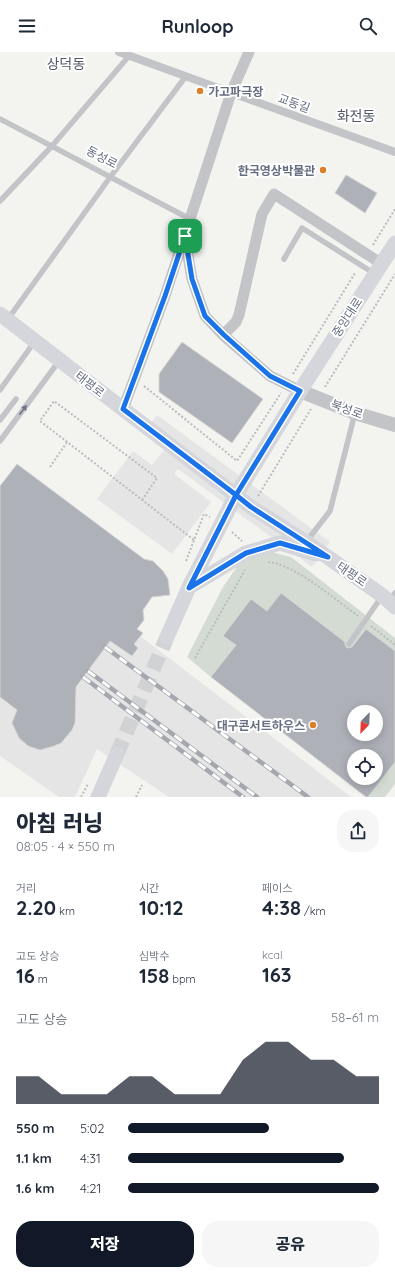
<!DOCTYPE html>
<html lang="ko">
<meta charset="utf-8">
<style>
body{margin:0;font-family:Quicksand,"Noto Sans KR",sans-serif;background:#f6f6f7;color:#1f2937;height:100vh;display:flex;flex-direction:column;font-size:15px;white-space:nowrap}
*{box-sizing:border-box;margin:0}
p{font-size:13px;color:#747a83}
.icon{flex:none;width:22px;height:22px;fill:none;stroke:currentColor;stroke-width:2;stroke-linecap:round;stroke-linejoin:round}
.map{position:relative;height:745px;overflow:hidden}
.details{display:flex;flex-direction:column;background:#fff;flex:1}
.details>*{flex:none}
.needle{width:26px;rotate:203deg}
.buttons{position:absolute;left:347px;top:653px;display:grid;gap:8px}
.buttons a{display:grid;place-items:center;width:36px;height:36px;border-radius:50%;background:#fff;box-shadow:0 2px 10px #0003;font-size:20px}
.pin{position:absolute;display:grid;place-items:center;width:34px;height:34px;color:#fff;margin:-17px;border-radius:8px;box-shadow:0 2px 6px #0006}
.round{display:grid;place-items:center;flex:none;width:42px;height:42px;border-radius:16px;background:#f6f6f7}
.overview{display:flex;align-items:center;justify-content:space-between;height:68px;padding:0 16px}
h1{font-size:22px;font-weight:800;line-height:30px}
.figures{display:grid;grid-template-columns:repeat(3,1fr);gap:6px;height:68px;padding:4px 16px}
.figures div{display:grid;align-content:center}
.figures b{font-size:20px;font-weight:800}
.figures small{font-size:11px;font-weight:400}
.figures p{font-size:11px}
.chart{height:112px;padding:8px 16px}
.chart p{display:flex;justify-content:space-between}
.chart svg{width:100%;height:72px;margin-top:4px;fill:#111827;opacity:.7}
.action{display:flex;gap:8px;margin-top:auto;padding:8px 16px}
.action a{flex:1;height:46px;border-radius:16px;background:#111827;color:#fff;font-size:16px;font-weight:800;line-height:46px;text-align:center}
.action a+a{background:#f6f6f7;color:#1f2937}
ul{padding:0 16px;list-style:none;font-size:13px}
li{display:grid;grid-template-columns:64px 48px 1fr;align-items:center;height:30px}
li i{height:10px;border-radius:5px;background:#111827}
header{display:flex;justify-content:space-between;align-items:center;height:52px;padding:0 16px;background:#fff;font-size:18px;font-weight:800}
.map>svg:first-child{display:block}
</style>
<header><svg class="icon" aria-label="menu" viewBox="0 0 24 24"><path d="M4 6h16M4 12h16M4 18h16"/></svg>Runloop<svg class="icon" aria-label="search" viewBox="0 0 24 24"><circle cx="10" cy="10" r="6"/><path d="M15 15l6 6"/></svg></header>
<div class="map">
<svg width="395" height="745" viewBox="0 0 395 745">
<rect width="100%" height="100%" fill="#f3f4f0"/>
<path fill="#e4e5e4" d="M157 363 330 490 312 515 178 417 174 422 211 450 172 502 97 447 133 399 152 413 165 397 144 381Z
M0 477 351 745H169L97 697 75 745H59L0 704Z"/>
<path fill="#d3dbd2" fill-rule="evenodd" d="M267 499 291 505 395 586V732L385 745H366L211 625 187 605 223 535 236 516 251 504ZM354 660H376V682H354ZM354 704H376V726H354Z"/>
<path fill="#aeb1b8" stroke="#d5d5d3" fill-rule="evenodd" d="M346 123 377 141 365 161 335 141Z
M182 290 263 347 232 391 159 340V322Z
M17 412 144 507 153 509 163 519 168 527 170 543 152 545 143 558 144 568 137 577 143 581 134 592 138 596 132 604 110 589 76 635 75 671 72 678 61 691 54 694 40 698 28 694 19 686 12 671 17 658 0 645V434Z
M281 541 345 590V593L347 596 352 595 366 577 395 599V710L368 745H366L211 625 236 593 223 584 251 547 267 559ZM354 660H376V682H354ZM354 704H376V726H354Z"/>
<g fill="none" stroke-linecap="round" stroke-linejoin="round">
<path stroke="#d0d2d4" stroke-width="15" stroke-dasharray="15 8" stroke-linecap="butt" d="M117 702 167 585"/>
<path stroke="#bbbcbf" stroke-width="2" stroke-dasharray="2 2" stroke-linecap="butt" d="M373 193 395 157
M293 322 355 221
M144 334 237 409 281 341
M325 335 395 222
M50 415 67 390
M258 444 311 357
M142 448 157 426 54 349 40 369 194 488
M232 480 242 489
M186 509 204 462 210 465
M268 510C293 511 337 549 358 564
M371 574 395 593
M195 606 245 518
M81 745 88 732
M136 745 142 733"/>
<path stroke="#c2c4c8" stroke-width="5.5" d="M0 67 190 167
M0 149 52 94 129 4
M284 207 302 176 375 222
M8 267 111 124 186 24
M0 338 35 289
M0 368 16 347
M0 389 59 309
M306 490 330 459 355 361
M389 549 395 541
M349 592 382 544"/>
<path stroke="#c2c4c8" stroke-width="8" d="M119 0 395 100"/>
<path stroke="#c2c4c8" stroke-width="11" d="M185 187 192 227 205 264 223 283 270 324 300 339
M223 283 236 270 239 263 262 162 274 142 382 212
M123 357 165 244 231 41 249 0"/>
<path stroke="#c2c4c8" stroke-width="14" d="M300 339 355 361 395 373"/>
<path stroke="#d4d6dc" stroke-width="15" d="M0 262 123 357 251 455 306 490 383 544 395 555
M189 535 246 501 280 491 316 502
M167 585 189 535 236 443 300 339 395 191
M98 745 117 702"/>
<g stroke="#a4a7ae" stroke-width="4.5">
<path id="rail" d="M105 595 308 745
M88 619 257 745
M83 625 243 745"/>
</g>
<use href="#rail" stroke="#fff" stroke-width="3" stroke-dasharray="9" stroke-linecap="butt"/>
</g>
<defs><path id="oneway-solid" d="M-6-.8H1V-3.2L6.5 0L1 3.2V.8H-6Z"/></defs>
<use fill="#6e7687" href="#oneway-solid" transform="translate(23 358) rotate(-53)"/>
<g fill="none" stroke-linecap="round" stroke-linejoin="round">
<g stroke="#fff" stroke-width="8">
<path id="route" d="M185 184 192 227 205 264 224 283 270 324 300 339 236 443 189 536 246 501 280 491 328 505 251 455 236 443 123 357 165 244 185 184"/>
</g>
<use href="#route" stroke="#1a73e8" stroke-width="5"/>
</g>
<g fill="#da802b" stroke="#fff" stroke-width="1.5">
<circle cx="200" cy="39" r="4"/>
<circle cx="323" cy="118" r="4"/>
<circle cx="313" cy="673" r="4"/>
</g>
<g text-anchor="middle" dominant-baseline="central" stroke-width="4" stroke-linejoin="round" paint-order="stroke">
<g font-size="12" font-weight="bold" fill="#656d80" stroke="#fff" text-anchor="end">
<text x="208" y="39" text-anchor="start">가고파극장</text>
<text x="315" y="118">한국영상박물관</text>
<text x="305" y="673">대구콘서트하우스</text>
</g>
<g font-size="12" fill="#656d80" stroke="#fff">
<text transform="translate(294 51) rotate(20)">교동길</text>
<text transform="translate(102 105) rotate(28)">동성로</text>
<text transform="translate(347 265) rotate(-57)">중앙대로</text>
<text transform="translate(90 332) rotate(38)">태평로</text>
<text transform="translate(347 357) rotate(20)">북성로</text>
<text transform="translate(352 522) rotate(35)">태평로</text>
</g>
<g font-size="14" fill="#525866" stroke="#fff">
<text x="66" y="12">상덕동</text>
<text x="356" y="64">화전동</text>
</g>
</g>
</svg>
<div class="buttons">
<a><svg class="needle" viewBox="-14 -14 28 28"><path d="M0-13l5 13h-10z" fill="#e53935"/><path d="M0 13l5-13h-10z" fill="#747a83"/></svg></a>
<a><svg class="icon" aria-label="locate" viewBox="0 0 24 24"><circle cx="12" cy="12" r="6"/><path d="M12 2v4M12 18v4M2 12h4M18 12h4"/></svg></a>
</div>
<div class="pin" style="left:185px;top:184px;background:#1e9e55"><svg class="icon" aria-label="arrive" viewBox="0 0 24 24"><path d="M6 21V4h12l-3 4 3 4H6"/></svg></div>
</div>
<section class="details">
<div class="overview"><div><h1>아침 러닝</h1><p>08:05 · 4 × 550 m</p></div><a class="round"><svg class="icon" aria-label="share" viewBox="0 0 24 24"><path d="M12 15V3M7 8l5-5 5 5M5 13v7h14v-7"/></svg></a></div>
<div class="figures">
<div><p>거리</p><b>2.20<small> km</small></b></div>
<div><p>시간</p><b>10:12</b></div>
<div><p>페이스</p><b>4:38<small> /km</small></b></div>
</div>
<div class="figures">
<div><p>고도 상승</p><b>16<small> m</small></b></div>
<div><p>심박수</p><b>158<small> bpm</small></b></div>
<div><p>kcal</p><b>163</b></div>
</div>
<div class="chart"><p><span>고도 상승</span>58–61 m</p>
<svg viewBox="0 0 160 44" preserveAspectRatio="none"><path d="M0 44V27L10 27L20 38L30 38L40 38L50 27L60 27L70 38L80 38L90 38L100 17L110 6L120 6L130 17L140 17L150 27L160 27V44z"/></svg>
</div>
<ul>
<li><b>550 m</b>5:02<i style="width:56%"></i></li>
<li><b>1.1 km</b>4:31<i style="width:86%"></i></li>
<li><b>1.6 km</b>4:21<i style="width:100%"></i></li>
</ul>
<div class="action"><a>저장</a><a>공유</a></div>
</section>
